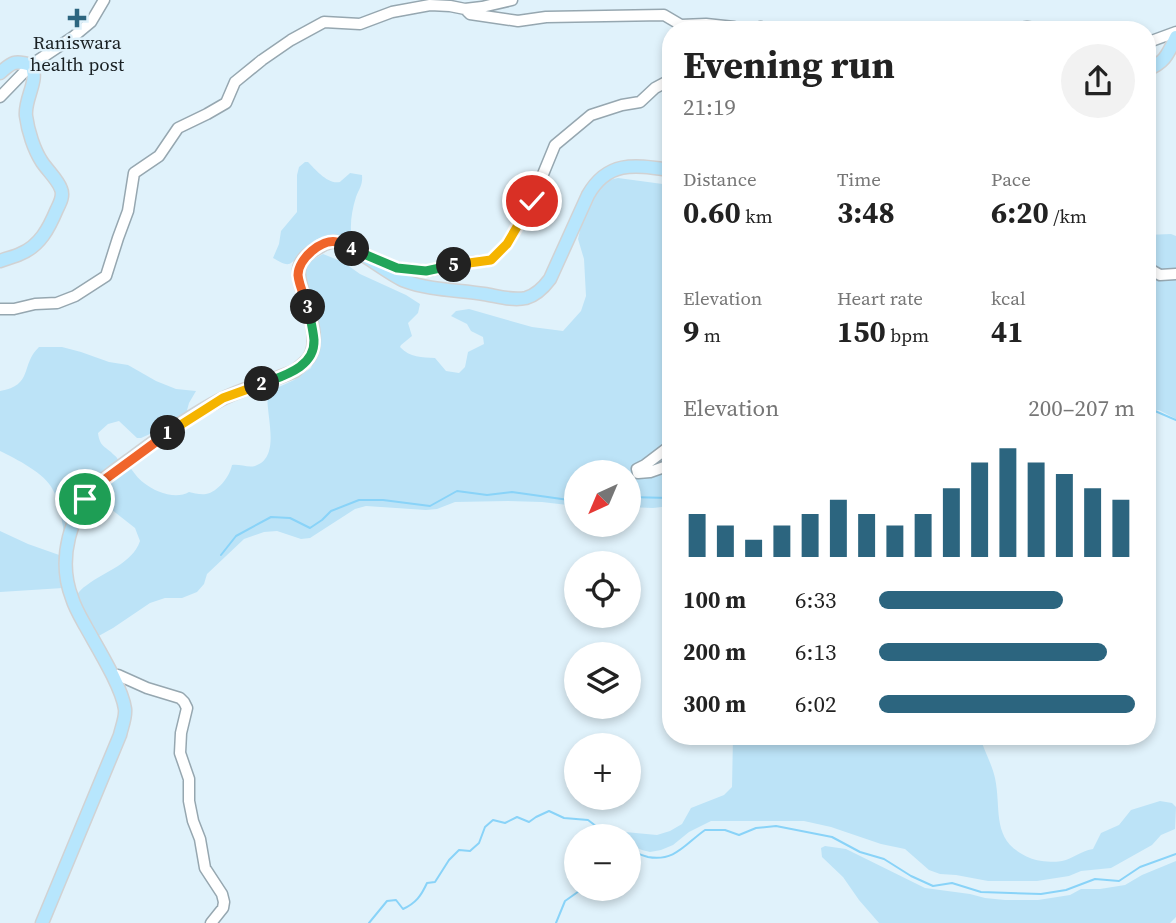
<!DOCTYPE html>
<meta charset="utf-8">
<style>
body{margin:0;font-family:"Source Serif 4",serif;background:#f2f2f2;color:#222;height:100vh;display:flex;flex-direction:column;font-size:26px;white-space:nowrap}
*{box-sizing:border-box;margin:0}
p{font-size:23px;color:#767676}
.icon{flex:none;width:38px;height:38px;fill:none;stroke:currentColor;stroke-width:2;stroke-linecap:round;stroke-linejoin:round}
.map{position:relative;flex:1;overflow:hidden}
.side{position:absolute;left:662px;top:21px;width:494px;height:724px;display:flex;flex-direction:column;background:#fff;border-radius:28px;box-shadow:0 4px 10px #0003}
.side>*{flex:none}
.needle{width:46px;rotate:224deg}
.controls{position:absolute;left:564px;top:460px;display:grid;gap:14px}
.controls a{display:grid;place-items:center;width:77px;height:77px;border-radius:50%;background:#fff;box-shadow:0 4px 10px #0003;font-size:35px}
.pin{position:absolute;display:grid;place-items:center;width:60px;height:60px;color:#fff;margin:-30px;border:4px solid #fff;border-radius:50%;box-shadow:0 2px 7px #0007}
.km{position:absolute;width:35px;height:35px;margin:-18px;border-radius:50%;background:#222;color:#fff;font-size:19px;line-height:35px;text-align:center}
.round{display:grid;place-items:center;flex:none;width:74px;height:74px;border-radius:37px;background:#f2f2f2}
.headline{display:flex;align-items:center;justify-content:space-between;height:119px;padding:0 21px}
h1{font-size:38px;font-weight:700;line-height:52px}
.stats{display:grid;grid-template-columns:repeat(3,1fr);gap:10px;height:119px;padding:7px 21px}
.stats div{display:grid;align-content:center}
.stats b{font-size:30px;font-weight:700}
.stats small{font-size:19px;font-weight:400}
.stats p{font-size:19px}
.chart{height:196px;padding:14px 21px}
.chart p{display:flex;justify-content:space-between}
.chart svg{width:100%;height:126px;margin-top:7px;stroke:#2c657f;stroke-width:6}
ul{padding:0 21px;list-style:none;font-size:23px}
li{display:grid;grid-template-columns:112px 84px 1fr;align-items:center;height:52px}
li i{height:18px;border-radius:9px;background:#2c657f}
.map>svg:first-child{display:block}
</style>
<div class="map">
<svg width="1176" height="923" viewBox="0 0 1176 923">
<rect width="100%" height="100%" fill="#e0f2fb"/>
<path fill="#bce3f7" d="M305 162H308C315 169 328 185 340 182 341 181 349 174 350 173L362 175C363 185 359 189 356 197 351 213 349 229 353 244 343 241 330 235 320 238 307 242 296 262 289 264 284 265 277 260 273 258L279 244 281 231 297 212V175L299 167Z
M618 178 670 185V471L664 475 663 477 670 493V506L653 508 628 507V472H576V506L542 502 508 501 455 502 437 509 426 510 366 506 355 509 310 538 301 539 277 531 264 532 244 539 207 574 204 584 197 592 182 598H165L150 603 113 628 95 638 74 598C78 593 82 588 87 585 105 571 132 564 140 541L135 528 93 495 128 465C133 471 138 479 144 483 155 492 176 500 189 492 194 493 200 495 206 494 218 492 230 476 232 465 240 464 248 468 255 466 283 457 264 411 268 392L294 380 311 368 318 343 303 277 307 263 323 254 343 262 360 274 406 295 420 304 418 313 408 323 412 336 401 345 400 347C410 358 422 357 435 358L446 371 459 373 465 367 468 352 484 344 483 337 471 331 467 324 451 316 456 311 469 309 532 327 563 331 581 311 586 296 584 259 578 239 588 195 601 182Z
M1171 234 1176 236V419L1159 410 1146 411V235Z
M39 347H62L81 352 109 362 128 365 156 381 176 389 196 391 189 403 186 414 172 424 141 438H137L119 421 108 424 98 433C100 448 106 446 114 455 117 457 119 461 121 464L87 489 65 538C62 523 60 503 53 490 45 473 16 459 0 451V391C34 385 20 365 39 347Z
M0 531 28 544 62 556 63 588 0 592Z
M733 737H980C984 751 992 764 995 778 1002 812 990 841 1030 858 1036 861 1055 863 1062 861 1073 859 1080 851 1093 849L1101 833 1119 825 1131 810 1160 801 1172 803 1176 807 1175 829 1161 835 1152 845 1111 868 1081 871 1069 876 1037 881H988L956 875 940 874 929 870 905 849 881 844 831 827 804 821H711L689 832 673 845 661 850 650 852 642 850 628 844V836H625V832L657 835 670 831 682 824 691 808 724 795 732 787Z
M825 846 846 849 925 888 970 894 985 898 1005 900H1038L1070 895 1081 889H1100L1125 885 1142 875 1176 861V917L1170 923H879L859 900 843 877 822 857 821 848Z"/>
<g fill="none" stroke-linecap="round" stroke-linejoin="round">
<path stroke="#89d3f8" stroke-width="2" d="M1146 414 1155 411 1176 420
M628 497 670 498
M221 555 236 536 271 517 290 518 310 528 322 520 331 511 359 500H383L430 506 457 491 487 495 512 492 576 501
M628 848C635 853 640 855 648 857 675 862 685 844 705 830H725L739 835 756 828 776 826 832 837 860 852 884 859 911 876 933 886 952 883 981 892 1041 894 1066 890 1095 879 1119 881 1140 867 1176 854
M628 865 636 855
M369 923 387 901 396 900 403 909C416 903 421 896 427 883L435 882 449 860 459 850 470 851 479 843 485 827 493 820 505 823 517 817 529 822 536 817 549 811 564 818 588 820 609 836
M556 923 565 901 582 889"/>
<g stroke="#96a7b0" stroke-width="13">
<path id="minor" d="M467 11 470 14 518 21 546 17 664 15 681 25 706 24 734 27 746 30
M746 30 760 27 778 30
M927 30 970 28 999 30 1027 27 1052 30
M1146 43 1176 32
M0 97 31 65 73 37 91 22 104 0
M376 260 397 268 427 271 466 263 491 260 507 244 532 201 555 145 591 115 622 105 640 102 655 88 670 80
M1146 267 1160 275 1176 274
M0 309H14L35 304 57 303 75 296 106 276 118 238 128 211 134 173 159 156 178 128 207 114 226 103 235 82 262 60 291 40 324 22 360 24 392 12 430 5 450 6 465 9 482 7 512 0
M670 446 645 465 637 469 638 473 650 472 670 465
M112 675H118L147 688 180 698 184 702 187 708 181 733 180 753 189 779V801L193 821 200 839 205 868 222 894 224 902 223 908 211 923"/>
</g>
<g stroke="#d1d2d3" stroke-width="15">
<path id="major" d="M1146 70C1165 63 1168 54 1176 37
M0 73C12 62 15 60 31 65 40 80 24 98 26 116 28 131 34 150 42 162 48 171 58 180 61 189 64 196 60 203 57 209 49 228 40 246 20 254 14 257 7 258 0 261
M42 923 120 735C122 726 126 717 125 709 122 687 97 647 86 627 81 618 75 608 72 598 57 559 70 514 98 485 109 473 123 465 136 455 163 435 191 415 220 400 244 388 271 381 295 371 300 366 307 362 310 356 319 341 310 314 305 299 298 277 292 262 316 249 320 246 326 243 331 242 347 239 387 274 405 281 429 290 459 290 484 294 497 296 512 301 526 298 537 295 544 287 550 279L588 195C608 160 635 165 670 170"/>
</g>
<use href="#minor" stroke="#fff" stroke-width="10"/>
<use href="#major" stroke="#b7e6fd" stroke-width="12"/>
</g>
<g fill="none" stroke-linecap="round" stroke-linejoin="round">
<g stroke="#fff" stroke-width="14">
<path id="split-1" d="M85 499 100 483 168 433"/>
</g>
<g stroke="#fff" stroke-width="14">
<path id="split-2" d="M168 433 223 398 262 384"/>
</g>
<g stroke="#fff" stroke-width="14">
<path id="split-3" d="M262 384C282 376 315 368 314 340 313 329 310 318 308 307"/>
</g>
<g stroke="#fff" stroke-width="14">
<path id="split-4" d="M308 307C305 297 299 286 298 275 298 259 322 238 337 242 342 243 348 247 352 249"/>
</g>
<g stroke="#fff" stroke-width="14">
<path id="split-5" d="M352 249 397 268 426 271 454 265"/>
</g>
<g stroke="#fff" stroke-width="14">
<path id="split-6" d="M454 265 491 260 507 244 532 201"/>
</g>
<use href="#split-1" stroke="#f0652b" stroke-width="9"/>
<use href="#split-2" stroke="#f5b400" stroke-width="9"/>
<use href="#split-3" stroke="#22a559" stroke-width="9"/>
<use href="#split-4" stroke="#f0652b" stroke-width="9"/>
<use href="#split-5" stroke="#22a559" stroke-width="9"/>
<use href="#split-6" stroke="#f5b400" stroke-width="9"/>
</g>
<path fill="#2c657f" stroke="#e0f2fb" stroke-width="2.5" d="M73.5 7.5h7v7h7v7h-7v7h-7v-7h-7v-7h7z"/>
<g text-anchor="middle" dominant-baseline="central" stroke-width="5" stroke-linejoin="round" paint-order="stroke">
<g font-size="19" fill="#192023" stroke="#e0f2fb">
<text x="77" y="42">Raniswara<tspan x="77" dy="22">health post</tspan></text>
</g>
</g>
</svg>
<div class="controls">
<a><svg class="needle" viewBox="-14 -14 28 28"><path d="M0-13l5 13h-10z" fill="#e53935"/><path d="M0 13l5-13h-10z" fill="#767676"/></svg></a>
<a><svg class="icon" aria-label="locate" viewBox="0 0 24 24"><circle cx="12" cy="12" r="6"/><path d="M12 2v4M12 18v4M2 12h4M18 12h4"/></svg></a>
<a><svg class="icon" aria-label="layers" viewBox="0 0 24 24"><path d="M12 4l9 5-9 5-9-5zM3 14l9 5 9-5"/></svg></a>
<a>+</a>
<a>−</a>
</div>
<div class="pin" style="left:85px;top:499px;background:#1e9e55"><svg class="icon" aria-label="arrive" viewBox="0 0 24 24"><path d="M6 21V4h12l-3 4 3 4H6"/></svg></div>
<div class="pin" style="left:532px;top:201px;background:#d93025"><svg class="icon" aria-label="check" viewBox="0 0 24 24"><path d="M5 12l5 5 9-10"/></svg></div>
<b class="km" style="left:168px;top:433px">1</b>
<b class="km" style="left:262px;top:384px">2</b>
<b class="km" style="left:308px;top:307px">3</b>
<b class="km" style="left:352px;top:249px">4</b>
<b class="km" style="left:454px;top:265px">5</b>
<section class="side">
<div class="headline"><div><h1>Evening run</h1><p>21:19</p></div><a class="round"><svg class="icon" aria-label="share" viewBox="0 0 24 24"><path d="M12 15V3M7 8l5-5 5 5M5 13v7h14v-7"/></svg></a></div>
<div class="stats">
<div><p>Distance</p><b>0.60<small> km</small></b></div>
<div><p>Time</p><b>3:48</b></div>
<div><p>Pace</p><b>6:20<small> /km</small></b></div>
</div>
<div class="stats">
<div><p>Elevation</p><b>9<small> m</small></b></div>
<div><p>Heart rate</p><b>150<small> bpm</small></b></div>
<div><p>kcal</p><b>41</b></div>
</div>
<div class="chart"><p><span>Elevation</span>200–207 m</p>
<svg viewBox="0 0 160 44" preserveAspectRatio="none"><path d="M5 44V29M15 44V33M25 44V38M35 44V33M45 44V29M55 44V24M65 44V29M75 44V33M85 44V29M95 44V20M105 44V11M115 44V6M125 44V11M135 44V15M145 44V20M155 44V24"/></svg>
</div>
<ul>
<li><b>100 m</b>6:33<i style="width:72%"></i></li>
<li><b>200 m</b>6:13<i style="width:89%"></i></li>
<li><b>300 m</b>6:02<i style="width:100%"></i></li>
</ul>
</section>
</div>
